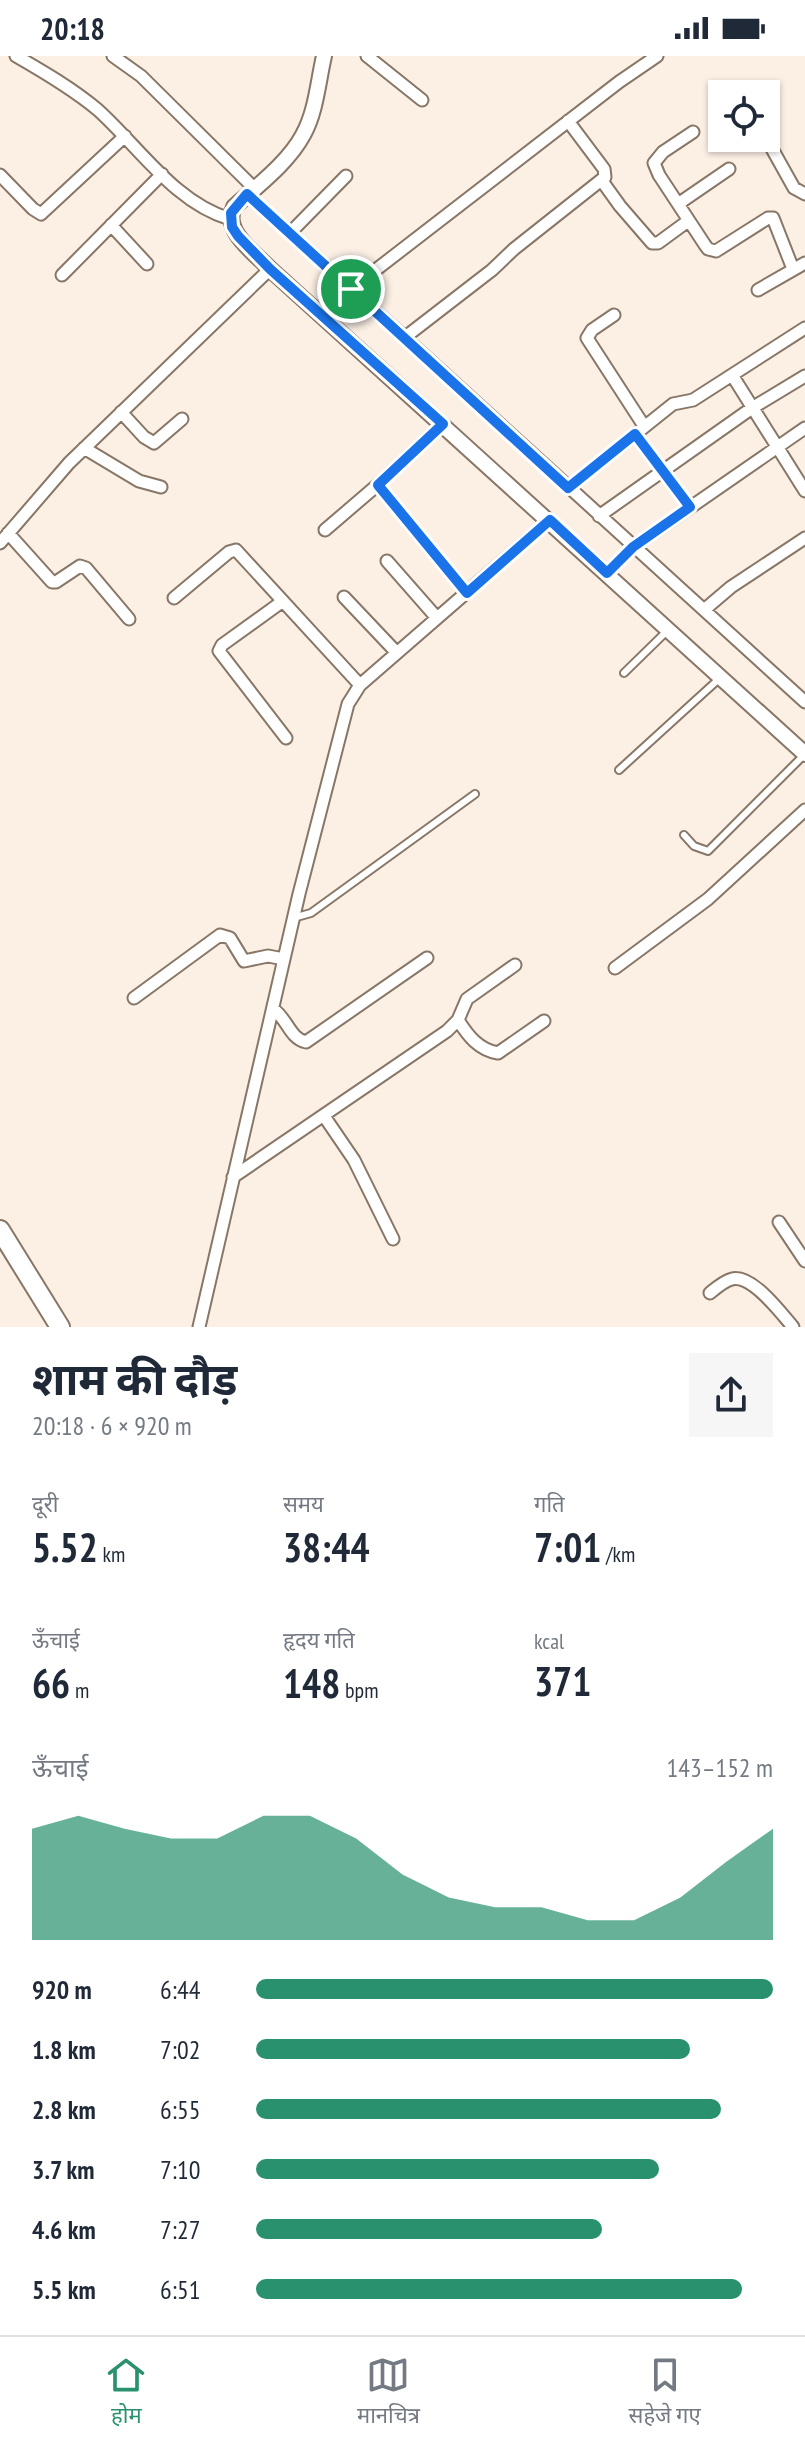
<!DOCTYPE html>
<html lang="hi">
<meta charset="utf-8">
<style>
body{margin:0;font-family:"PT Sans Narrow","Noto Sans Devanagari",sans-serif;background:#f6f6f7;color:#1f2937;height:100vh;display:flex;flex-direction:column;font-size:30px;white-space:nowrap}
*{box-sizing:border-box;margin:0}
p{font-size:26px;color:#747a83}
.icon{flex:none;width:44px;height:44px;fill:none;stroke:currentColor;stroke-width:2;stroke-linecap:round;stroke-linejoin:round}
.map{position:relative;height:1271px;overflow:hidden}
.details{display:flex;flex-direction:column;background:#fff;flex:1}
.details>*{flex:none}
.controls{position:absolute;left:708px;top:24px;display:grid;gap:16px}
.controls a{display:grid;place-items:center;width:72px;height:72px;border-radius:0px;background:#fff;box-shadow:0 2px 6px #0004;font-size:40px}
.pin{position:absolute;display:grid;place-items:center;width:68px;height:68px;color:#fff;margin:-34px;border:4px solid #fff;border-radius:50%;box-shadow:0 2px 8px #0007}
.round{display:grid;place-items:center;flex:none;width:84px;height:84px;border-radius:0px;background:#f6f6f7}
.head{display:flex;align-items:center;justify-content:space-between;height:136px;padding:0 32px}
h1{font-size:44px;font-weight:700;line-height:60px}
.figures{display:grid;grid-template-columns:repeat(3,1fr);gap:12px;height:136px;padding:8px 32px}
.figures div{display:grid;align-content:center}
.figures b{font-size:40px;font-weight:700}
.figures small{font-size:22px;font-weight:400}
.figures p{font-size:22px}
.chart{height:224px;padding:16px 32px}
.chart p{display:flex;justify-content:space-between}
.chart svg{width:100%;height:144px;margin-top:8px;fill:#29916e;opacity:.7}
ul{padding:0 32px;list-style:none;font-size:26px}
li{display:grid;grid-template-columns:128px 96px 1fr;align-items:center;height:60px}
li i{height:20px;border-radius:10px;background:#29916e}
.status{display:flex;justify-content:space-between;align-items:center;height:56px;padding:0 40px;background:#fff;direction:ltr}
.status svg{height:22px;fill:currentColor}
.tabs{display:flex;justify-content:space-around;align-items:center;height:112px;border-top:2px solid #e0e1e3;background:#fff;font-size:22px;color:#747a83}
.tabs a{display:grid;justify-items:center;gap:4px}
.tabs .active{color:#29916e}
.map>svg:first-child{display:block}
</style>
<div class="status"><b>20:18</b><svg viewBox="0 0 49 12"><path d="M0 12V9h3v3zM5 12V6h3v6zM10 12V3h3v9zM15 12V0h3v12zM26 1h20v11H26zM47 4h2v5h-2z"/></svg></div>
<div class="map">
<svg width="805" height="1271" viewBox="0 0 805 1271">
<rect width="100%" height="100%" fill="#fcf0e5"/>
<g fill="none" stroke-linecap="round" stroke-linejoin="round">
<g stroke="#887666" stroke-width="10">
<path id="service" d="M624 617 666 576
M619 714 720 622
M684 779 694 790 708 795 803 700
M293 862 311 857 475 738"/>
</g>
<g stroke="#887666" stroke-width="15">
<path id="minor" d="M16 0C44 16 73 33 98 54 139 91 175 147 230 163
M113 0 141 20 254 132
M367 0 422 44
M693 76 663 96 654 107 659 119 705 189 708 193 716 195 768 162H773L793 213
M766 82 794 132 805 138
M0 119 33 153 41 158 125 80
M602 125 620 150 652 187H658L688 165
M247 138 805 646
M678 148 729 113
M111 169 147 208
M290 177 346 120
M62 219 162 118
M351 233 619 26 657 0
M758 234 805 207
M614 259 592 274 587 282 644 370
M404 282 492 214 514 193 605 121 604 113 568 65
M732 319 805 435
M121 356 144 381 154 387 182 363
M635 378 690 451
M84 392 139 425 161 431
M378 429 467 537
M568 432 673 348 693 344 805 272
M599 460 752 352 805 320
M325 474 381 426 443 368
M8 477 52 526H56L80 510 86 512 129 563
M0 487 69 407 270 213
M387 505 437 562
M607 517 633 491 805 372
M344 541 397 597
M174 542 229 496 236 494 360 629
M283 545 222 589 219 595 286 682
M704 554 731 531 805 482
M615 912 708 843 805 754
M134 942 220 879 230 882 244 905 268 900 284 903
M273 953C287 962 290 983 306 986L427 902
M458 964C468 980 479 994 498 997L544 965
M324 1060 354 1104 393 1183
M233 1121 447 975 458 964 467 943 515 909
M779 1166 805 1205
M710 1237C716 1232 724 1225 732 1223 752 1218 781 1257 793 1271
M199 1271 299 838 348 648 360 629 550 464"/>
</g>
<g stroke="#887666" stroke-width="18">
<path id="tertiary" d="M324 0C318 26 316 56 303 79 288 107 257 130 234 151 222 175 255 197 270 213L805 698"/>
</g>
<g stroke="#887666" stroke-width="22">
<path id="trunk" d="M0 1174 60 1271"/>
</g>
<use href="#service" stroke="#fff" stroke-width="6"/>
<use href="#minor" stroke="#fff" stroke-width="11"/>
<use href="#tertiary" stroke="#fff" stroke-width="14"/>
<use href="#trunk" stroke="#fff" stroke-width="18"/>
</g>
<g fill="none" stroke-linecap="round" stroke-linejoin="round">
<g stroke="#fff" stroke-width="16">
<path id="route" d="M247 138 568 432 635 378 690 451 633 491 607 517 550 464 467 537 378 429 443 368 270 213 238 180 232 171 231 157Z"/>
</g>
<use href="#route" stroke="#1a73e8" stroke-width="10"/>
</g>
</svg>
<div class="controls">
<a><svg class="icon" aria-label="locate" viewBox="0 0 24 24"><circle cx="12" cy="12" r="6"/><path d="M12 2v4M12 18v4M2 12h4M18 12h4"/></svg></a>
</div>
<div class="pin" style="left:351px;top:233px;background:#1e9e55"><svg class="icon" aria-label="arrive" viewBox="0 0 24 24"><path d="M6 21V4h12l-3 4 3 4H6"/></svg></div>
</div>
<section class="details">
<div class="head"><div><h1>शाम की दौड़</h1><p>20:18 · 6 × 920 m</p></div><a class="round"><svg class="icon" aria-label="share" viewBox="0 0 24 24"><path d="M12 15V3M7 8l5-5 5 5M5 13v7h14v-7"/></svg></a></div>
<div class="figures">
<div><p>दूरी</p><b>5.52<small> km</small></b></div>
<div><p>समय</p><b>38:44</b></div>
<div><p>गति</p><b>7:01<small> /km</small></b></div>
</div>
<div class="figures">
<div><p>ऊँचाई</p><b>66<small> m</small></b></div>
<div><p>हृदय गति</p><b>148<small> bpm</small></b></div>
<div><p>kcal</p><b>371</b></div>
</div>
<div class="chart"><p><span>ऊँचाई</span>143–152 m</p>
<svg viewBox="0 0 160 44" preserveAspectRatio="none"><path d="M0 44V10L10 6L20 10L30 13L40 13L50 6L60 6L70 13L80 24L90 31L100 34L110 34L120 38L130 38L140 31L150 20L160 10V44z"/></svg>
</div>
<ul>
<li><b>920 m</b>6:44<i style="width:100%"></i></li>
<li><b>1.8 km</b>7:02<i style="width:84%"></i></li>
<li><b>2.8 km</b>6:55<i style="width:90%"></i></li>
<li><b>3.7 km</b>7:10<i style="width:78%"></i></li>
<li><b>4.6 km</b>7:27<i style="width:67%"></i></li>
<li><b>5.5 km</b>6:51<i style="width:94%"></i></li>
</ul>
</section>
<nav class="tabs">
<a class="active"><svg class="icon" aria-label="home" viewBox="0 0 24 24"><path d="M3 11l9-7 9 7M6 9v11h12V9"/></svg>होम</a>
<a><svg class="icon" aria-label="map" viewBox="0 0 24 24"><path d="M3 6l6-2 6 2 6-2v14l-6 2-6-2-6 2zM9 4v14M15 6v14"/></svg>मानचित्र</a>
<a><svg class="icon" aria-label="saved" viewBox="0 0 24 24"><path d="M7 4h10v16l-5-4-5 4z"/></svg>सहेजे गए</a>
</nav>
